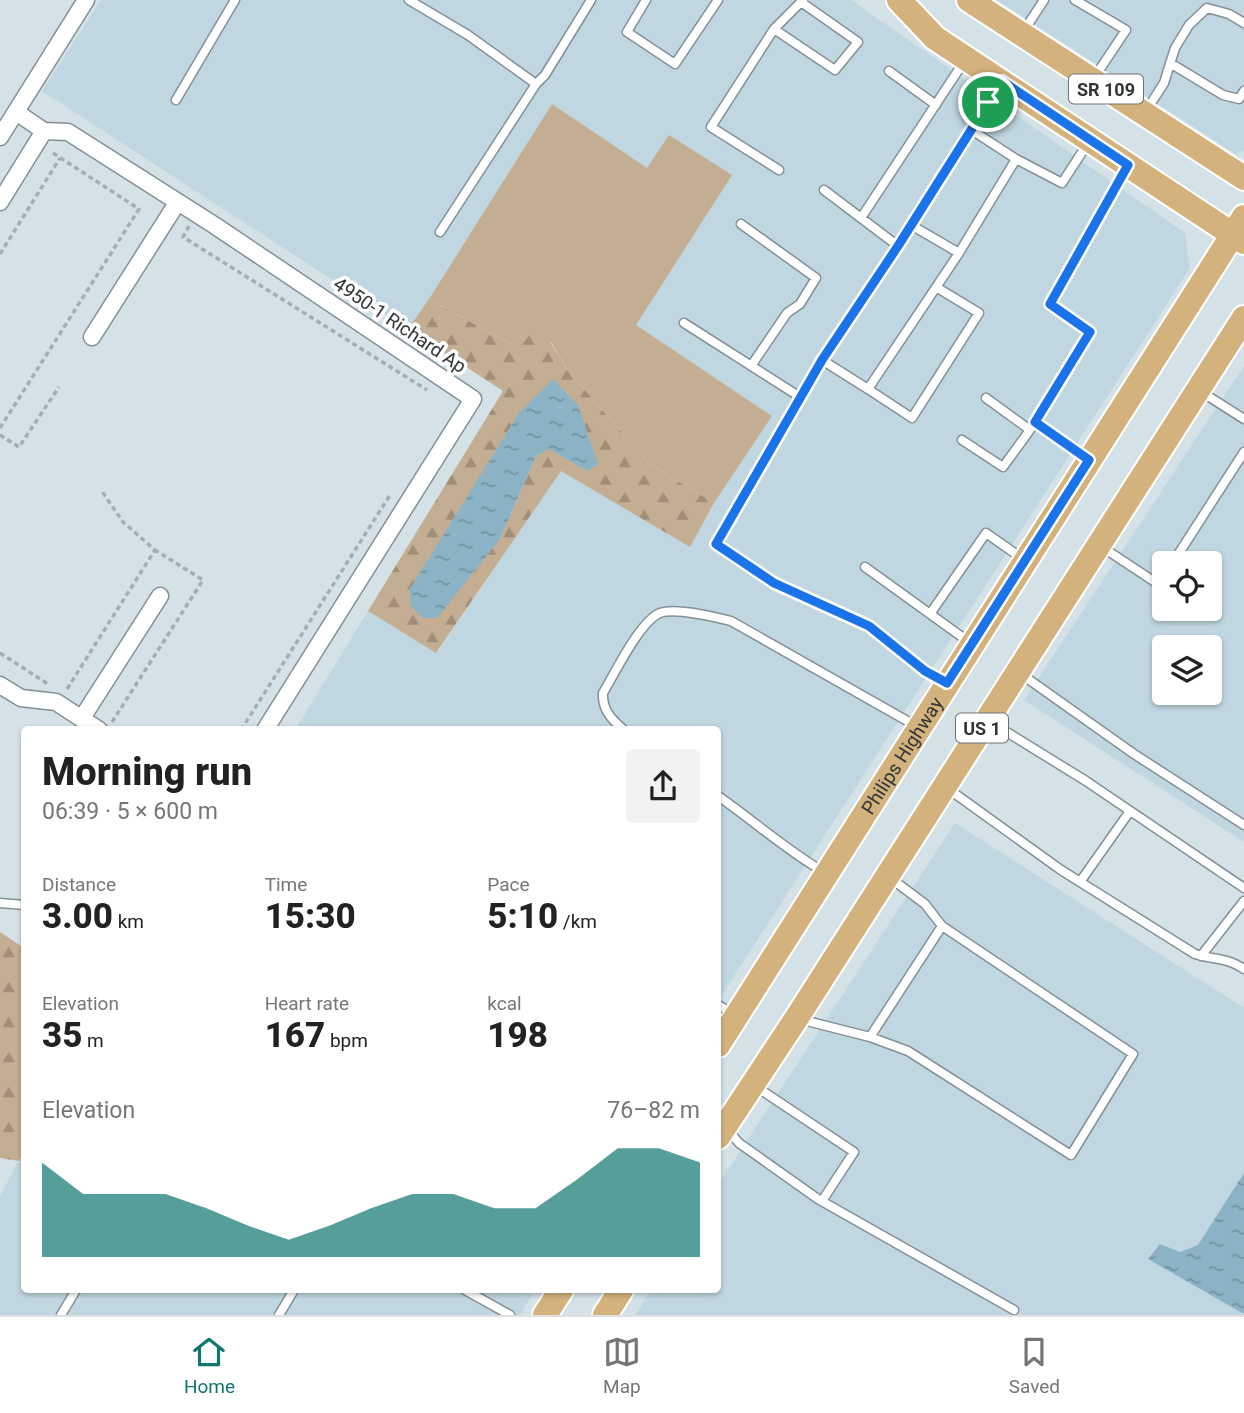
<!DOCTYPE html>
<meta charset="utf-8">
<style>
body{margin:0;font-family:Roboto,sans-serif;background:#f2f2f2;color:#222;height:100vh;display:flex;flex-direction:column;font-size:26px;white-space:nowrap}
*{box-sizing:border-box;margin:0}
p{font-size:23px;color:#767676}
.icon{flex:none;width:38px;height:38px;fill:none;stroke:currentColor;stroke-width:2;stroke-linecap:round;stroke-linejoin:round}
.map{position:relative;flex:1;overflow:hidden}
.sheet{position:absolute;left:21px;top:726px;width:700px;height:567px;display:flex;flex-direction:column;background:#fff;border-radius:7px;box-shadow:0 2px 5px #0004}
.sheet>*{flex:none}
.buttons{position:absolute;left:1152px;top:551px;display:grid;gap:14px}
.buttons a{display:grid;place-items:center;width:70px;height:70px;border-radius:7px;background:#fff;box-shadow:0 2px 5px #0004;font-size:35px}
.pin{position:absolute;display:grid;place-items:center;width:60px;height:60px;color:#fff;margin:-30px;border:4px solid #fff;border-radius:50%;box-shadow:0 2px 7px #0007}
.round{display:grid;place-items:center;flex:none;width:74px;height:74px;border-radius:7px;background:#f2f2f2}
.headline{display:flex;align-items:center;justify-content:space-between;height:119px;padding:0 21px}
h1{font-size:38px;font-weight:800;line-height:52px}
.figures{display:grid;grid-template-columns:repeat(3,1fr);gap:10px;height:119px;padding:7px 21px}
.figures div{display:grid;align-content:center}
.figures b{font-size:35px;font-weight:800}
.figures small{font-size:19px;font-weight:400}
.figures p{font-size:19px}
.chart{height:196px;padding:14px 21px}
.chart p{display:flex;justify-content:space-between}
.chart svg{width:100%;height:126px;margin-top:7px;fill:#0f766e;opacity:.7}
.menu{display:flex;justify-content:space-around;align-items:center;height:98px;border-top:2px solid #e0e0e0;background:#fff;font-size:19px;color:#767676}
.menu a{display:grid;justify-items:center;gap:4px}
.menu .on{color:#0f766e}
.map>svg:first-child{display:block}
</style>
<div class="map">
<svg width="1244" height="1315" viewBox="0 0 1244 1315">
<defs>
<pattern id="forest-firs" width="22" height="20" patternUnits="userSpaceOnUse" patternTransform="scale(1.75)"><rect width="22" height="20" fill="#c4ae93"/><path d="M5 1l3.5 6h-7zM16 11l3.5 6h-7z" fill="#a08e79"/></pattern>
<pattern id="water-ripples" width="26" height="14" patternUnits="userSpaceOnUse" patternTransform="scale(1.75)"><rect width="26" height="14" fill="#8bb3c5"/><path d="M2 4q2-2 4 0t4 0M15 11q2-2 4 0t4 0" fill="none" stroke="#7292a1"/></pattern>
</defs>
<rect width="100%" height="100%" fill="#d4e2e8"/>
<path fill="#c0d6e0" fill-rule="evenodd" d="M101 0H851L1185 233 1190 268 718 1001V730H295L368 611 437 653 561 470 690 546 714 503 772 416 635 325 647 169 552 104 429 299 408 329 42 91Z
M997 0H1244V151L1236 154Z
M1244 366V842L1024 700ZM1164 564H1209V609H1164ZM1164 648H1209V693H1164Z
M955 823 1244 1008V1315H635L651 1290H718V1185Z
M24 1151V1290H535L520 1315H0V1196Z"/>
<path fill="#c4ae93" d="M552 104 647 168 669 135 732 175 636 325 772 416 714 503 648 463 566 368 551 342 518 348 429 299Z"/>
<path fill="url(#forest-firs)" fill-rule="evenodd" d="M429 299 518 348 531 334 551 343 566 368 648 463 714 503 690 547 561 471 436 653 368 611 503 391 408 329ZM578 405 587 471 549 448 536 456 500 539 409 590Z
M0 932 24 948V1151L19 1161 0 1158Z"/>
<path fill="url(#water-ripples)" d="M553 379 578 405 598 464 587 471 549 449 536 456 500 539 437 618H423L411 606 409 590 519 413Z
M1244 1173V1313H1242L1148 1259 1160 1244 1180 1252 1198 1245Z"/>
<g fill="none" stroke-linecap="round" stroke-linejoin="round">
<g stroke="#839096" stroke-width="11">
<path id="service" d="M409 0 468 35 536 84 545 75 591 0
M646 0 627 32 675 64 718 0
M1075 0 1126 30 1094 78
M774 29 835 70 858 42 801 2
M1023 32 1044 0
M1170 63 1223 95 1239 99 1244 91
M889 71 936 105
M176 100 235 0
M1146 111 1164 83 1175 48 1189 25 1207 8 1229 14 1244 23
M970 129 1016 159
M779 170 711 127 774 29 803 0
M824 190 898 246
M861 218 965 60
M741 224 816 278 800 304 787 313 751 366
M911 225 959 253
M440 232 536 84
M684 323 800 397
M822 360 898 246 1000 83
M868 389 912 418 979 313 936 287
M1200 391 1244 419
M986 398 1030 430
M962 440 1003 467 1035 423
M1087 458 1035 423 1090 332 1050 304 1125 169
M1102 547 1158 584 1164 576
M1172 564 1244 452
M865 567 969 642
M930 614 986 533 1023 559
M1021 674 1134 754 1244 825
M945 682 925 672 868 627 774 583 717 544 822 360 868 389 959 253 1016 159 1062 183 1088 143
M989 721 1086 781 1244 888
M624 730C612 720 602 710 603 693 615 673 640 621 660 613 676 607 714 617 731 621L918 727
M947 788 1061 870 1195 954C1214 960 1226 957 1244 969
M718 796C754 821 786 850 824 872
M1080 882 1130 811
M0 903 24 905
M1201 956 1244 901
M718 1005 734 1014
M799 1019 870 1037 908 1051 1071 1155 1133 1054 942 926 925 904 889 877
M870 1037 942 926
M755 1086 854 1152 822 1201
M726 1128 739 1143 818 1199 1014 1310
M465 1290 510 1315
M61 1315 76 1290
M279 1315 294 1290"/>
</g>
<g stroke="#839096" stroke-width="19">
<path id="minor" d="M16 112 44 131 68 132 214 225 473 399 265 730
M0 137 86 0
M0 202 44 131
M92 337 177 203
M0 685 21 698 56 702 99 730
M82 718 160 596"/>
</g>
<g stroke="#fff" stroke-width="28">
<g id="primary">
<path d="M899 0 935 38 1244 242"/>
<path d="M969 0 1244 178"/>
<path id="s1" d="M718 1045 1244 217"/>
<path d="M718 1137 796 1019 1244 318"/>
<path d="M545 1315 561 1290"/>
<path d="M605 1315 621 1290"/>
</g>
</g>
<path stroke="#a3aeb3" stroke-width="3.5" stroke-dasharray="5 3.5" stroke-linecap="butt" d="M189 226 183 237 427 390
M0 254 60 158
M0 428 139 209 50 151
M0 435 19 447 59 387
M0 653 48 684
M67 689 155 550 123 522 101 490
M112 722 203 580 155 550
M241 730 390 495"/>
<use href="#service" stroke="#fff" stroke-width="8"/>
<use href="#minor" stroke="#fff" stroke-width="16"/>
<use href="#primary" stroke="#d4b27e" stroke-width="24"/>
</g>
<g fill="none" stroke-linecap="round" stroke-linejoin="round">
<g stroke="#fff" stroke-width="14">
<path id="route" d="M1002 81 1128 165 1050 304 1090 332 1035 422 1089 460 947 683 925 671 869 626 774 583 716 544 822 360 898 246Z"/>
</g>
<use href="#route" stroke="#1a73e8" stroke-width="9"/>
</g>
<g text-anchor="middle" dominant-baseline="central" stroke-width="7" stroke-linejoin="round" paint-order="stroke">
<g fill="#fff" stroke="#6e7274" stroke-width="2">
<rect x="1069" y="74.5" width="74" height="29" rx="5"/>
<rect x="956" y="713.5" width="52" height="29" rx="5"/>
</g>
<g font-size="18" font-weight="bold" fill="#303538">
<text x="1106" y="89">SR 109</text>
<text x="982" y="728">US 1</text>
</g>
<g font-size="19" fill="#303538" stroke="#fff">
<text transform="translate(400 325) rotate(34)">4950-1 Richard Ap</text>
<text stroke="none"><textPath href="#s1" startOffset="343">Philips Highway</textPath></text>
</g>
</g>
</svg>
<div class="buttons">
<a><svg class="icon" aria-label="locate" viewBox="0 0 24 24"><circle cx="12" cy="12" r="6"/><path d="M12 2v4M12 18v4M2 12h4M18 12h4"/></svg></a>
<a><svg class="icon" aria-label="layers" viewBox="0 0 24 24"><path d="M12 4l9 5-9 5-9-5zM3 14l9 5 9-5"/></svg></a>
</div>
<div class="pin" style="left:988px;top:102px;background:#1e9e55"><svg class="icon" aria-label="arrive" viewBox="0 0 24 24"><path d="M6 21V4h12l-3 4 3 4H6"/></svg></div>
<section class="sheet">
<div class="headline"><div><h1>Morning run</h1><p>06:39 · 5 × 600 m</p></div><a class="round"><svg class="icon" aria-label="share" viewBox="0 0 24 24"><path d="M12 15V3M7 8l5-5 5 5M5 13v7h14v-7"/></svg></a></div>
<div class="figures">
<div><p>Distance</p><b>3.00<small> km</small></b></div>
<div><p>Time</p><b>15:30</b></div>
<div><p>Pace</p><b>5:10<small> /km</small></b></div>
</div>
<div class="figures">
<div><p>Elevation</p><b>35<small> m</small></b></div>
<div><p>Heart rate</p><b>167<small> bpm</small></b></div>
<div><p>kcal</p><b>198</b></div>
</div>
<div class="chart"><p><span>Elevation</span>76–82 m</p>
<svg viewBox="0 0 160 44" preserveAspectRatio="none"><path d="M0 44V11L10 22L20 22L30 22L40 27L50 33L60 38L70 33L80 27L90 22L100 22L110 27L120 27L130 17L140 6L150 6L160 11V44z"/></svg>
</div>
</section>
</div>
<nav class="menu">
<a class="on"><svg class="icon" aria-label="home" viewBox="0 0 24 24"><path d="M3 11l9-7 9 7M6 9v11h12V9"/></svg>Home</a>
<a><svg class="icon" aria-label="map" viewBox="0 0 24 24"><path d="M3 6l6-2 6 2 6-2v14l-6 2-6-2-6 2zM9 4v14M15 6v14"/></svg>Map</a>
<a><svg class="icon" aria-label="saved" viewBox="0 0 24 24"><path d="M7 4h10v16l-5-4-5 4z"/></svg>Saved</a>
</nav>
